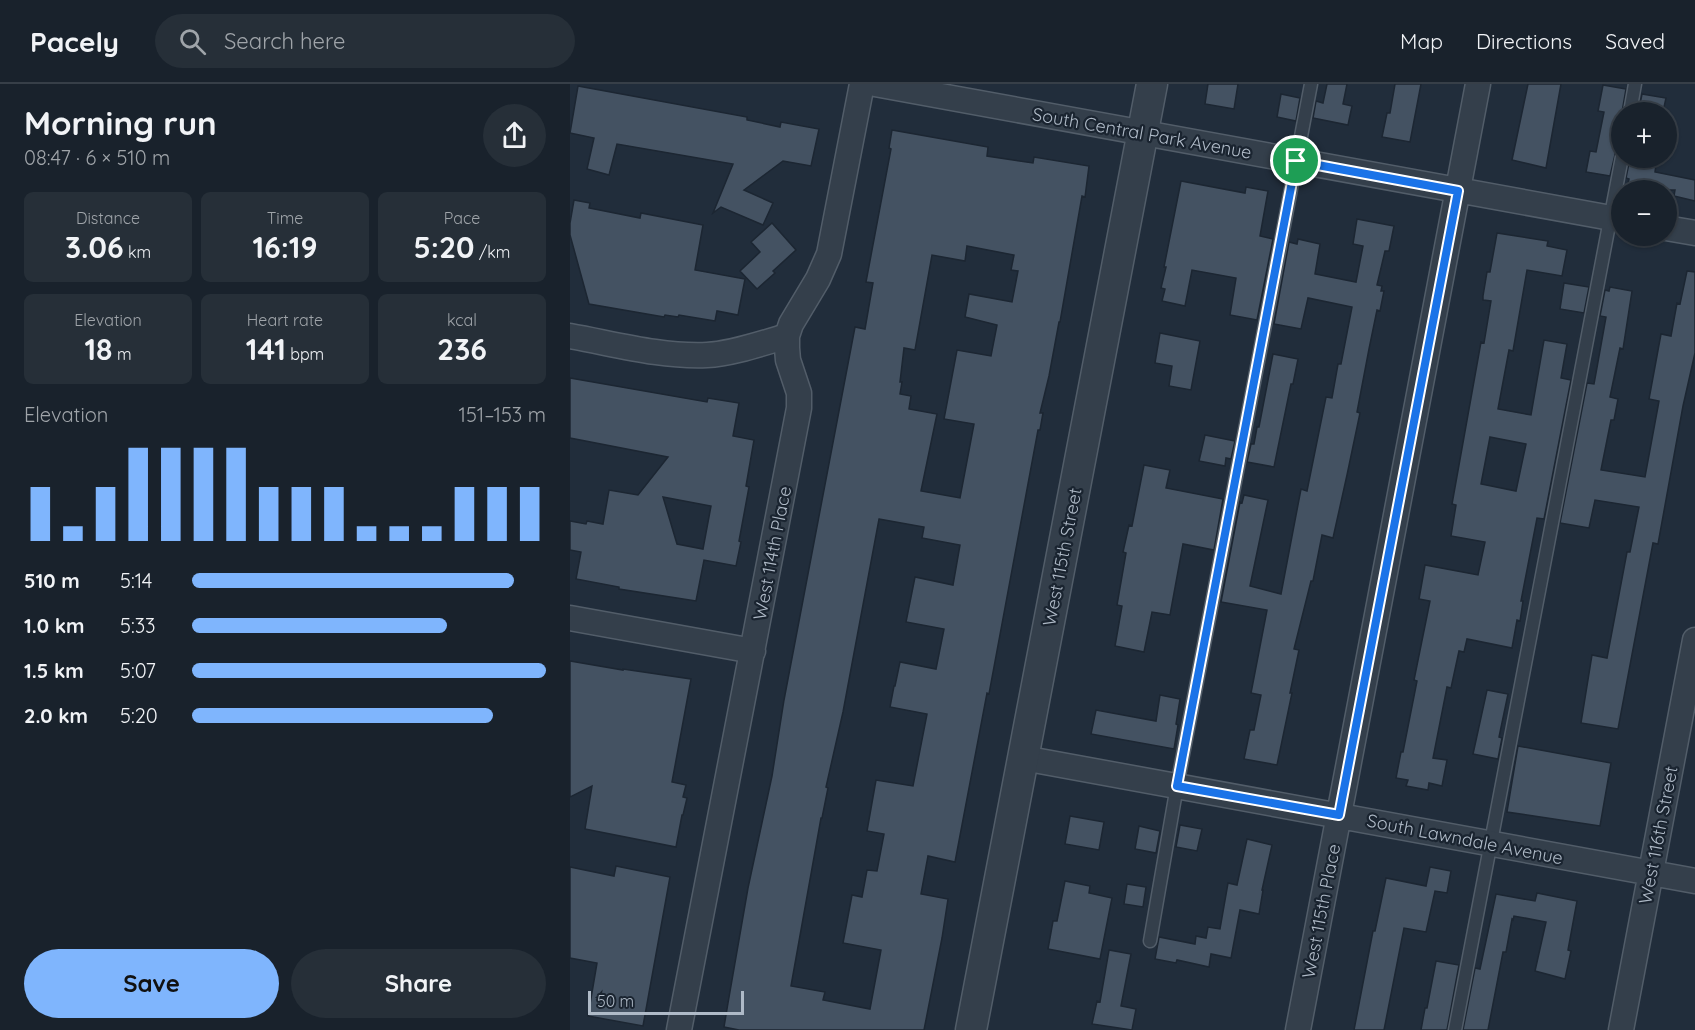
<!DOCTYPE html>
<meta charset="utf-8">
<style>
body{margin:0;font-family:Quicksand,sans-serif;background:#262f38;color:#f1f3f6;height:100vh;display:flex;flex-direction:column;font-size:22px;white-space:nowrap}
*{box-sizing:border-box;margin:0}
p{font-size:20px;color:#9fa4a9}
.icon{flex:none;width:33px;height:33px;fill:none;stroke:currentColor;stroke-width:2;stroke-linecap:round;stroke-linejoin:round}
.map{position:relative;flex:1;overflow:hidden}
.details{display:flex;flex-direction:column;background:#19222c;width:570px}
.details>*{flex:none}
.fabs{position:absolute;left:1041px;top:18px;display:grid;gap:12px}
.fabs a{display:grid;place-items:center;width:66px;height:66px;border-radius:50%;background:#19222c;box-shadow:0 2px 4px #0004,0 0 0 2px #373f48;font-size:30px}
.scale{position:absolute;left:18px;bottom:15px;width:156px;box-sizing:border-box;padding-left:6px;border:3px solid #afbac7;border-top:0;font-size:16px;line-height:21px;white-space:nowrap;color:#afbac7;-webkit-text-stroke:4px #1a2430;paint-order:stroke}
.pin{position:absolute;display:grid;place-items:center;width:51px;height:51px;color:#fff;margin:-26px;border:3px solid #fff;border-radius:50%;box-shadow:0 2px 6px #0007}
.round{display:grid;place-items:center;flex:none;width:63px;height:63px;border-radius:32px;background:#262f38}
.overview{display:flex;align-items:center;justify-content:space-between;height:102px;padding:0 24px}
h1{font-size:33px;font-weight:800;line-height:45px}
.stats{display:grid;grid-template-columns:repeat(3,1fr);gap:9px;height:102px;padding:6px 24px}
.stats div{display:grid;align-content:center;border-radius:9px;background:#262f38;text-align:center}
.stats b{font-size:30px;font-weight:800}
.stats small{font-size:16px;font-weight:400}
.stats p{font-size:16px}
.chart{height:168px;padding:12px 24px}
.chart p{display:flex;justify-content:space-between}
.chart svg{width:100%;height:108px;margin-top:6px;stroke:#7fb5fd;stroke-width:6}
.cta{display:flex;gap:12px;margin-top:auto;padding:12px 24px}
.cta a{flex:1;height:69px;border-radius:36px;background:#7fb5fd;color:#111;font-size:24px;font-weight:800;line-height:69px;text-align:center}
.cta a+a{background:#262f38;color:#f1f3f6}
ul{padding:0 24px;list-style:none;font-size:20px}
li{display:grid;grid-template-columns:96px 72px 1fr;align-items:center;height:45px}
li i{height:15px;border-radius:8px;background:#7fb5fd}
header{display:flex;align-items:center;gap:36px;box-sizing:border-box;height:84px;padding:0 30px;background:#19222c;border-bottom:2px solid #373f48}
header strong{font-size:28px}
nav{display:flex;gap:33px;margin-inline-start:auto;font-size:21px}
.search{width:420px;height:54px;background:#262f38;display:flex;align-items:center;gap:15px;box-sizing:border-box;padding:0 21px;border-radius:33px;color:#9fa4a9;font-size:22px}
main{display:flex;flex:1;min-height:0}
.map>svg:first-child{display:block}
</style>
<header>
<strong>Pacely</strong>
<div class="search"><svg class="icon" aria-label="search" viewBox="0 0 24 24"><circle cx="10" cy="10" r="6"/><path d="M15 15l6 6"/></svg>Search here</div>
<nav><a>Map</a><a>Directions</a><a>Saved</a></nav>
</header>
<main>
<section class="details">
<div class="overview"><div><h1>Morning run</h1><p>08:47 · 6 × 510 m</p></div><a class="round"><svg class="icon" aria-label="share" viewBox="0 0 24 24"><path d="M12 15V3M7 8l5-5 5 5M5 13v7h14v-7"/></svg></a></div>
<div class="stats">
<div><p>Distance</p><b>3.06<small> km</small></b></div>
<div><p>Time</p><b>16:19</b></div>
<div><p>Pace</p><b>5:20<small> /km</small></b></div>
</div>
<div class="stats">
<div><p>Elevation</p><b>18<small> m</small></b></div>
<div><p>Heart rate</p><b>141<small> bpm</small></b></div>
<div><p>kcal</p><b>236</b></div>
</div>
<div class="chart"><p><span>Elevation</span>151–153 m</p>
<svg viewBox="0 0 160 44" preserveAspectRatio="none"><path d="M5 44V22M15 44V38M25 44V22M35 44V6M45 44V6M55 44V6M65 44V6M75 44V22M85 44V22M95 44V22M105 44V38M115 44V38M125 44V38M135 44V22M145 44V22M155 44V22"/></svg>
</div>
<ul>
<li><b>510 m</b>5:14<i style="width:91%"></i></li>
<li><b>1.0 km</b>5:33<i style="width:72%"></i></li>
<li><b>1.5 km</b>5:07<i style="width:100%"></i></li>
<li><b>2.0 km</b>5:20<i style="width:85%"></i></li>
</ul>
<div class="cta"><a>Save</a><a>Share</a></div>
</section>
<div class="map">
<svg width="1125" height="946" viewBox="0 0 1125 946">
<rect width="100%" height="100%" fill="#212d3b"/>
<path fill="#445262" stroke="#1c2632" stroke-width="1.5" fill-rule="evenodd" d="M638 0H668L664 25 635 20Z
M757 0H777L773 20 782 22 778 41 743 34 746 17 753 19Z
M825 0H851L840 58 812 53 817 29H820Z
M958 0H991L976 84 942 76Z
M1033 1 1056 5 1052 28V41L1040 92 1016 88 1020 67 1026 68 1034 28 1028 27Z
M8 2 177 33V36L210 43 211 38 249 45 241 82 213 77 174 106 203 119 193 141 151 123 143 129 163 80 47 60 39 91 17 85 24 54 0 49Z
M711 10 730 14 726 37 707 33Z
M1072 10 1096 14 1093 28 1069 25Z
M322 46 418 63 417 72 463 79 464 73 519 82 515 113 512 112 490 238H489L479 292 470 329H473L470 346H468L419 610 417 609 385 778 358 772 351 810 378 815 372 854 354 946H169L154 943 158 919 178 804 202 692 214 616 285 243 295 245 303 199 296 198 321 65 319 64ZM397 162 444 171 441 186 448 187 442 218 399 210 395 233 427 241 421 272 387 266 374 335 404 340 390 414 351 407 367 330 339 325 341 312 330 310 332 298H330L334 264 345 266 362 171 395 177ZM309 435 354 443 352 454 390 461 383 501 345 493 336 538 374 545 366 585 330 578 325 602H324L320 623 357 630 343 702 306 696 297 747 314 750 307 787 297 786 292 813 282 811 273 859 311 866 300 925 253 916 255 908 221 902 251 734H252L258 704 256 703 273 628Z
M1060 74H1087L1085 88 1125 96V117L1104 112 1105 106H1074L1057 104 1059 95 1056 94Z
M611 97 675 109 676 103 698 107 690 152 703 155 687 236 660 231 666 194 622 186 615 222 592 217 595 205 591 204 596 183H594Z
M4 116 20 119 19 124 70 134 71 129 133 141 125 186 175 195 168 231 147 227 145 237 109 231 108 233 95 231 94 233 19 220 0 151V139Z
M787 135 824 142 819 167H815L807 201 812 202 811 207H814L810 227 807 226 799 265 787 328 790 329 777 391 763 454 752 451 743 497H741L724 565 729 566 720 609H722L707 681 674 675 680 646H684L691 611 681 609 697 526 651 518 670 418 672 419 674 411 698 416 680 502 711 510 731 405 737 407 756 313 762 314 768 280H771L782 223 738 214 731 245 704 240 719 158 727 160 728 155 750 160 745 190 786 198 793 162 783 160Z
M202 139 226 166 203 187 205 189 187 205 170 187 190 168 181 158Z
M927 149 978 157 977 162 997 166 992 192 957 186 943 267 939 266 928 325 961 331 974 256 997 260 991 294 1001 296 974 435 967 434 951 517H953L950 537 947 536 942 564 897 555 894 568 889 567 881 604 877 603 863 674 877 676 872 702 859 699 858 706 836 702 838 696 826 694 831 668H833L847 597 844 596 860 517 849 515 855 481 908 491 915 458 881 452 886 421 882 420 911 258 914 259 921 217 913 216V212L917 188H920ZM920 353 956 360 946 407 911 400Z
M1117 187 1125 188V269L1113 322 1088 460 1083 459 1048 645 1011 639 1022 571 1037 574 1057 468H1060L1069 423 1025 416 1019 444 990 439 1017 299 1024 300 1026 289 1036 233 1030 232 1035 206 1039 207 1040 203 1062 207 1053 265 1050 264 1040 313 1048 315 1044 336H1041L1031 386 1075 393 1089 317 1079 315 1091 250 1101 252 1107 219 1110 220Z
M994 199 1019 203 1014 229 990 225Z
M590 249 630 257 621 306 599 302 602 282 585 279Z
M703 270 728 275 723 300H721L704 383 677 378 681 360H684L687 343H689Z
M0 294 137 318 138 314 169 319 163 352 184 356 176 402 179 403 169 457 171 458 166 482 134 476 126 517 49 505V503L6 495 11 468 0 466V437L16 440 17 437 33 440 39 406 68 411 98 373 0 354ZM93 413 141 422 133 465 107 460Z
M635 351 665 357 661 375 656 374 655 382 629 377Z
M574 381 600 386 596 404 653 415 644 466 613 460 600 531 582 528 574 568 545 562 552 522 547 521 556 469 553 468 559 441 562 442Z
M0 577 53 586V585L121 595 102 698 116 701 113 713 117 714 113 731H112L106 763 15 745 22 702 0 713Z
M917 606 938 610 929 653 932 654 928 675 903 670Z
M590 611 610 615 606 640 608 641 604 665 521 650 526 626 586 637Z
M948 662 1041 679 1030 742 937 728Z
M500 732 534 738 529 766 495 760Z
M610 741 632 745 627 767 606 763Z
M569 742 590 747 586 769 565 765Z
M677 755 702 761 692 806H693L689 830 670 826 661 874 641 870 639 883 607 876 606 879 585 875 589 853 625 860 626 852 636 854 638 843 650 845 658 799 667 801Z
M46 782 100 793 73 942 18 932 27 879 0 874V783L44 792Z
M860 783 881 787 877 809 865 807 856 848 834 844 814 946H784L803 847H805L816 794 856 802Z
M495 797 520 802 519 809 542 814 530 875 478 865 483 837H487Z
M557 800 576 803 573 823 554 820Z
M967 809 1007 817 998 866 1001 867 995 895 965 887 976 838 944 832 943 836 942 835 936 868H933L918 946H893L905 884 910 885 926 810 965 817Z
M539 866 561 870 551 922 566 925 562 946 522 940 527 917 530 918Z
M866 877 889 881 877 946H851L855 924H857Z"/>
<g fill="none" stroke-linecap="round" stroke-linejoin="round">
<g stroke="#525d69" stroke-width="15">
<path id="service" d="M1060 28 1065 0
M580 857 607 702 741 0
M885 946 1052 73"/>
</g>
<g stroke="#525d69" stroke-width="27">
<path id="minor" d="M305 0 1052 136
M1096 144 1125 149
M0 252C45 260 91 273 137 271 161 270 193 259 217 252
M0 534 183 567
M453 674 1125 797
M109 946 229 324V309L218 276 217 264V252L221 240 248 195 259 170 292 0
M728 946 908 0
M1051 946 1125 556"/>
</g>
<g stroke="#525d69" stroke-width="33">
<path id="tertiary" d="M401 946 582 0"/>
</g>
<use href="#service" stroke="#343f4b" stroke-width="12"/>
<use href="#minor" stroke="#343f4b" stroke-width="24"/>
<use href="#tertiary" stroke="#343f4b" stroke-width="30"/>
</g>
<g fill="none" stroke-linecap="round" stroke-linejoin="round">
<g stroke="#fff" stroke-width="12">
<path id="route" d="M726 77 888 107 769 731 607 702Z"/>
</g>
<use href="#route" stroke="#1a73e8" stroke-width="8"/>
</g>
<g text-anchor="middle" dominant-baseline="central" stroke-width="4.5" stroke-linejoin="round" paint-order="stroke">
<g font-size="18" fill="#afbac7" stroke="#1a2430">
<text transform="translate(572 49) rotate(10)">South Central Park Avenue</text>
<text transform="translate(202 469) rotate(-79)">West 114th Place</text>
<text transform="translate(492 473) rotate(-79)">West 115th Street</text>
<text transform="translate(1088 751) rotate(-79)">West 116th Street</text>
<text transform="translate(895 755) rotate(11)">South Lawndale Avenue</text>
<text transform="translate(751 827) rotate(-79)">West 115th Place</text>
</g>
</g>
</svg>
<div class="fabs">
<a>+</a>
<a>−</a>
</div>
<div class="scale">50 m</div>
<div class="pin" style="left:726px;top:77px;background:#1e9e55"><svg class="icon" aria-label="arrive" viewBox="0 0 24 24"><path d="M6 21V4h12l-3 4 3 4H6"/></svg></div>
</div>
</main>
